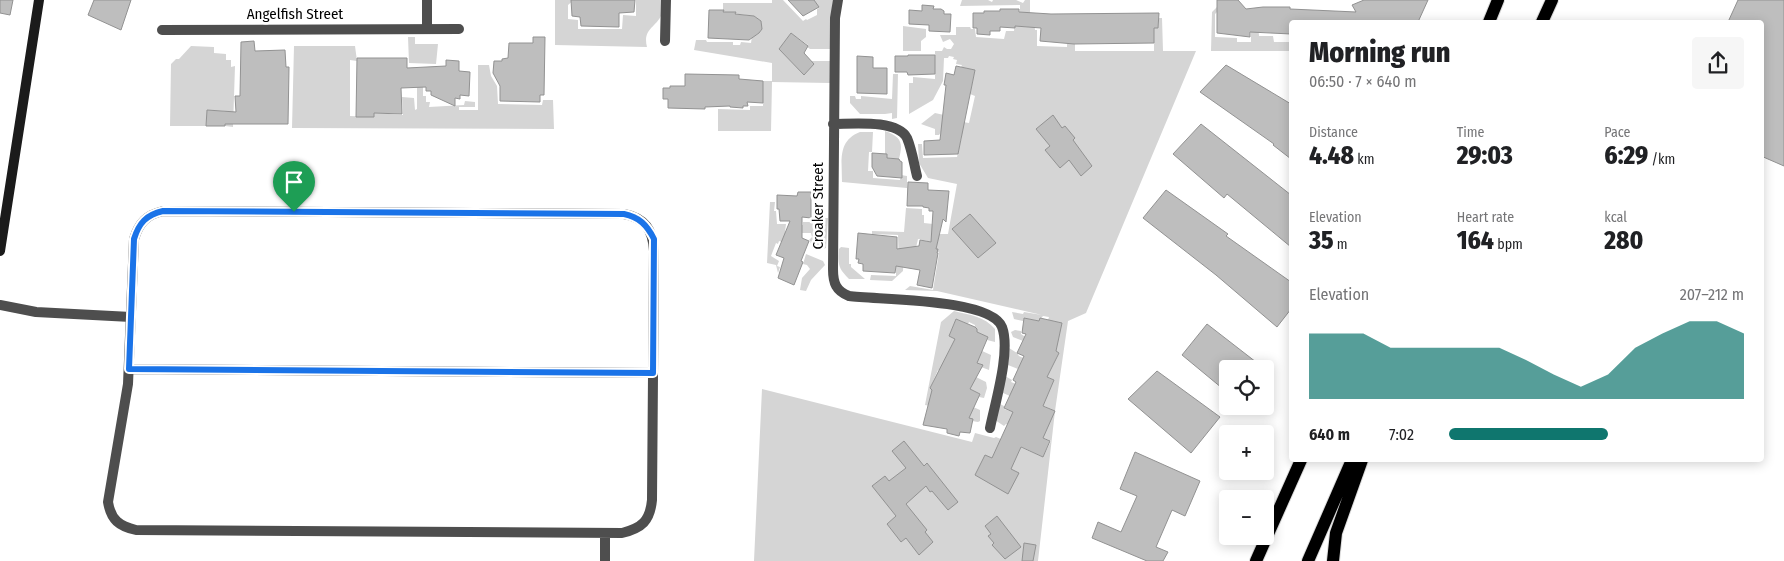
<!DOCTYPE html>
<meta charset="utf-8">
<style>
body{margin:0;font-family:"Fira Sans Condensed",sans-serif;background:#f6f6f6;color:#202124;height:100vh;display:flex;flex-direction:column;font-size:19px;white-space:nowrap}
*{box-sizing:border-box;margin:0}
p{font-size:16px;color:#757577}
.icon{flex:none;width:28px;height:28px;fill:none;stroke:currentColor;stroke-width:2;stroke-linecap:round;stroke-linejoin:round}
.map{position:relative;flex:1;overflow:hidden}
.panel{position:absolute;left:1289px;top:20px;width:475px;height:442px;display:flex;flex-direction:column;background:#fff;border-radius:5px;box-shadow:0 2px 12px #0003}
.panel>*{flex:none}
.tools{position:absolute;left:1219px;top:360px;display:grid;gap:10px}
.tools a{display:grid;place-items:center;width:55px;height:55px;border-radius:5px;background:#fff;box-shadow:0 2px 12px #0003;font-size:25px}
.pin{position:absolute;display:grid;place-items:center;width:42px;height:42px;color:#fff;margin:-51px -21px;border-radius:50% 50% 50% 0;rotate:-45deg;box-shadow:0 0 5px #0007}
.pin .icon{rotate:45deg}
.round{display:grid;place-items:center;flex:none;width:52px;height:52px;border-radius:5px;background:#f6f6f6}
.overview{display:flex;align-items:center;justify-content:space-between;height:85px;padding:0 20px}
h1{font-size:28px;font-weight:800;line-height:38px}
.stats{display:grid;grid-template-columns:repeat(3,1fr);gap:8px;height:85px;padding:5px 20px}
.stats div{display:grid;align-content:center}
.stats b{font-size:25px;font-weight:800}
.stats small{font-size:14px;font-weight:400}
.stats p{font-size:14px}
.chart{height:140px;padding:10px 20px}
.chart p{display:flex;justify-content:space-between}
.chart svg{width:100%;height:90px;margin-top:5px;fill:#0f766e;opacity:.7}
ul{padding:0 20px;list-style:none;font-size:16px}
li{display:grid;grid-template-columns:80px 60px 1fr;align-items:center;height:38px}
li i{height:12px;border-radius:6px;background:#0f766e}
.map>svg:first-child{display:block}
</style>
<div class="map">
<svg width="1784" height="561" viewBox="0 0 1784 561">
<rect width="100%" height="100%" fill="#fff"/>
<path fill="#d5d5d5" d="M555 0H574L568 5V19L578 20V29H622L623 15 636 16V0H663C662 4 663 9 662 13 658 27 642 28 647 47L555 45Z
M772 0H783L803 21 806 19 807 20 817 15V9L819 8 814 0H833L830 49H810L807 47 808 45 791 33 779 49 804 75 814 64 811 61H830V83L772 82 771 131H718V109L750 110V106H763V81H772V63L694 50 696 40H706L707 42H733V45H740L741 42 751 43 752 36C760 36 763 28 761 21L754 16 723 12V3H772Z
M962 0H988L992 2 993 0H1016L1023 3 1025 0H1030V17L1034 18 1035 30H1037V46L1067 47V31L1075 30V51H1154V28L1158 27 1159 18H1162L1163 51H1196L1086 313 1068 321 1055 411 1038 561H754L762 389 972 442 975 433 994 438 996 437 1043 457 1051 441 1019 427 1018 429 1006 424 1004 426 995 420 1000 404 1004 406V409L1013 412 1055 411 1025 397 1011 393 1010 396 1003 393 1005 376 1012 380 1011 382 1047 396 1054 380C1042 374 1031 372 1019 367L1018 369 1008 365 1009 348 1017 353 1019 356 1050 370 1059 353C1044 345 1028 344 1013 337L1011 332 1015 330 1021 331V334L1024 336 1058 340 1061 323 1048 320 1049 317 1043 316 1039 321 1024 318 1023 321 1014 319 1012 312 1023 314 1024 312 1042 315 937 291 905 290 910 286 933 290 939 253 936 249 937 243 918 239 915 252 904 250 903 271 892 281 870 280 871 275 896 276V266H899L898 235 872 234V231L904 232 906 208 922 209V215H924V223L933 224 932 234H948L957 184 928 178 919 163 918 144H922L923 158 957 157 962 136 941 132 939 135H935V129L921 124 935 113 944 115 951 120 969 123 975 96 970 94 975 70 961 67 962 65 956 64 957 60 953 59 954 57 949 56 948 58H944L943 81 933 100 909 114V83H913V77L935 79V51H942L944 47 947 49H951L954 44 950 39 943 42 940 35H956V27H970L971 29H975L976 37 1004 39 1006 31H1014L1015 21H1020V5L960 6Z
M1217 7 1220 9 1215 14V37L1237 38V42H1251V23H1258L1259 36H1273L1274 42H1291V51H1211L1212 12Z
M903 26 926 29V37L921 41V51H903Z
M408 37H415V44H438L436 64 409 63Z
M191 46 214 47V53L226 54V60H231V67L235 66 233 127 225 126V111L207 110 206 126H170L171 64 176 59H179Z
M294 46H355L357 61 350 60V116L374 117V113L403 115 402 97 414 98 415 110 417 109V75H423V96H426V102H430L429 107 464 105 465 101 475 102V107H459V110H478V65H489L491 76 497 86 498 104 542 105 543 100H553L554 129 292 128Z
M893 74H898L897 118 892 119V113L885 114H860L850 103V96H855L856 99H861V96L892 99Z
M885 131C902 137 903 143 899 159L887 158V154H885Z
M860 132H873L872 152H869L868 171H873V178L900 180 901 175 907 176V188L842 182C842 161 837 141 860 132Z
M770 202H775L774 211H776L777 224H786L785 232H788L784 243 779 241 778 244 776 243 771 256 779 261 777 266 780 267 778 273 776 265 767 263Z
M812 218H828L826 248 823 249 810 243 811 242 809 240 812 237 811 233H800L801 225H803V222H812Z
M841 247 849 248V264H851V267L865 279H849C838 268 838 265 839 249Z
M806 254 823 261 825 265 811 280 806 291 800 290 802 278 810 269 807 265 803 264Z
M954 311C970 315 984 316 995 329V342L987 340 988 337 977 332V329L975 328V325L969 322 968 324 956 319 949 336 991 355 989 370 981 367 982 365 951 347 943 363 975 379 976 377 986 382 987 388 984 398 979 397 980 394 968 388 970 386 938 370 930 388 980 410V421L978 422 972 421V419L960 416V412L925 405 941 322Z"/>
<path fill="#bebebe" stroke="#929292" d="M0 0H13L10 15 0 13Z
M94 0H131L121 30 88 15Z
M571 0H635L634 12 619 13V27L581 26 580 17 572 16Z
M788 0H814L819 7 803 16Z
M1217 0H1238L1246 9 1263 7H1290V9L1356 12 1352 5 1364 0H1428L1418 22H1291V34L1250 32V37L1217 33Z
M1738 0H1784V166L1761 156V22H1728Z
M922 5 934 6 933 9H941L944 11V14H951L950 32 929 31V25L909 24V10L922 11Z
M1000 9H1019V12L1051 14 1159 13 1158 28H1154V43L1074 44 1040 41 1041 28 1015 26V28L1000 27V31H990V35L977 34V28H973V13H984V11H1000Z
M709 10H724L723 12H736L735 14 754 16 761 21 762 29 759 33 749 40 708 38Z
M791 33 808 46 804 53 814 64 804 75 779 49Z
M533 37H545L544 95H540V102L500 101V86L493 73 494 61H502V59L508 58 509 43H533Z
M254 41 255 51 285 50 286 67H289L288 124H225V126H206L207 110 236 112 235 96H240L241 42Z
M908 55H935V74L908 75 907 72H895V56H908Z
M857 56 873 57V68H887V94L857 93Z
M357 58H407V68L446 66V60L459 61V71L470 72 469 96 460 95V99L455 98V106L431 95V91H426V87L401 88 402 114 374 113V117H356Z
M1226 65 1291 104V159L1273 145 1274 144 1200 92Z
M956 66 975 70 958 154 924 155V141L940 140 946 85H944L946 73 954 75Z
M685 74 739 75V79L763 81V103L747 102 748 106H743V108L730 107V106L705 107V109L668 108V99H663V88H670V86H685Z
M1053 115 1062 128 1065 126 1075 138 1073 140 1092 166 1081 176 1069 160 1060 168 1045 150 1050 146 1036 129Z
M1201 124 1291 195V247L1227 194 1224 198 1173 154Z
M872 153 887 154V158L899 159 900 161 902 162V178L877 176 872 167Z
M908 182 928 183V190L949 191 946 222 943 219 936 249H938L937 253H938L932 288 917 285 920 270 896 266 895 273 863 271V264L858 263 859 259H856L858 233 897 237V249L919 246 920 240 931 242 933 211H929V208L923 207V206H907Z
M1166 190 1228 234 1226 236 1291 282V309L1277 327 1216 275 1143 218Z
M798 192H811V218L802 217V238L809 241 801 261 803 262 794 285 778 278 784 258 776 255 790 221H780L779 209H777V195L797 196Z
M970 214 996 243 978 258 952 229Z
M1024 318 1039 321 1040 318 1062 323 1056 351 1059 353 1047 377 1054 380 1043 406 1055 411 1043 438 1050 441 1043 457 1021 447 1011 469 1019 473 1008 494 975 475 985 455 992 458 1013 412 1004 408 1016 382 1013 380 1024 356 1017 353 1026 334 1022 333Z
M956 319 975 327 977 329V332L988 337 977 363 983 365 970 389 980 394 969 418 973 419 970 433 960 432 959 436 947 433V429L923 425 932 390 930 388 955 339 949 336Z
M1207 324 1265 369H1228V393L1182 355Z
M1157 371 1220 417 1191 453 1128 399Z
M904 441 924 466 927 463 958 502 948 510 932 491 930 492 926 486 906 504 927 530 925 532 933 542 919 555 906 538 901 542 887 524 896 516 872 486 885 476 889 481 906 468 892 451Z
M1135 452 1200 481 1185 516 1172 510 1156 547 1168 552 1163 561H1147L1092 538 1098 522 1121 532 1137 496 1120 489Z
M997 516 1021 547 1005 559 992 545 994 543 988 536 991 534 985 526Z
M1024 543 1036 545 1033 561H1022Z"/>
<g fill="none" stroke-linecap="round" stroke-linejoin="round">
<g stroke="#dbdbdb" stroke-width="14">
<path id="primary" d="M1489 22 1498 0
M1542 22 1552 0
M1256 561 1301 460
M1308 561 1352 460
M1333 561 1336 533 1362 460"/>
</g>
<path stroke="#4e4e4e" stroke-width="10" d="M838 0 835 18 833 269C833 283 836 291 849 296 878 300 991 298 1002 327 1011 351 995 403 990 428
M427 29V0
M162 30 459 29
M665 41 666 0
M833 124C852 124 897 119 907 138 912 150 914 164 917 176
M163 211 624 214C645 218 653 230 654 251L652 500C650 521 642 528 622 533L136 530C119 526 111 520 108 502L128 384 134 239C139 223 146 215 163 211Z
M0 305 36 312 131 317
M129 369 653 373
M605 561V533"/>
<path stroke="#1b1b1b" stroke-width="10" d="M0 251 39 0"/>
<use href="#primary" stroke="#000" stroke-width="12"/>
</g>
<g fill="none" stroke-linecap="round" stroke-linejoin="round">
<g stroke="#fff" stroke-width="10">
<path id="route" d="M163 211 624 214C639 217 647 225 654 239L653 373 129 369 134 239C139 223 146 215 163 211Z"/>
</g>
<use href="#route" stroke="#1a73e8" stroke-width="6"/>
</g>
<g text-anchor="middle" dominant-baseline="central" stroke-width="5" stroke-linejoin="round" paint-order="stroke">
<g font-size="15" fill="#000" stroke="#fff">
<text x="295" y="14">Angelfish Street</text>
<text transform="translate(818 206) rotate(-90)">Croaker Street</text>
</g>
</g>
</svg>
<div class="tools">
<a><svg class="icon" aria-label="locate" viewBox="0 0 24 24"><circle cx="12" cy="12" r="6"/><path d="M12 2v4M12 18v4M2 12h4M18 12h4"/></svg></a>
<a>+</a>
<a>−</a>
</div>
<div class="pin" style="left:294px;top:212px;background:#1e9e55"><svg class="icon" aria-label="arrive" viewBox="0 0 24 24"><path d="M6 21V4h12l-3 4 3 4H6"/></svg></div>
<section class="panel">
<div class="overview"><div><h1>Morning run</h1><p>06:50 · 7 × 640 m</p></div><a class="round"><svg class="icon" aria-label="share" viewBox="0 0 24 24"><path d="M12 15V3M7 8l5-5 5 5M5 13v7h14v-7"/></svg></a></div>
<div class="stats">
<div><p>Distance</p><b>4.48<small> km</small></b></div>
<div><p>Time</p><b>29:03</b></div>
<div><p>Pace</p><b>6:29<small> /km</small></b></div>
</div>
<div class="stats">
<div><p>Elevation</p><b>35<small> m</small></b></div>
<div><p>Heart rate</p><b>164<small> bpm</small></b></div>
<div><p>kcal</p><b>280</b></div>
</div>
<div class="chart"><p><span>Elevation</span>207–212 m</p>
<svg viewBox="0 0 160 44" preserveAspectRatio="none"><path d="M0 44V12L10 12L20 12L30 19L40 19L50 19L60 19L70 19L80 25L90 32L100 38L110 32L120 19L130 12L140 6L150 6L160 12V44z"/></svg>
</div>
<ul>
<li><b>640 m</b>7:02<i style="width:54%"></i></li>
</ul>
</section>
</div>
